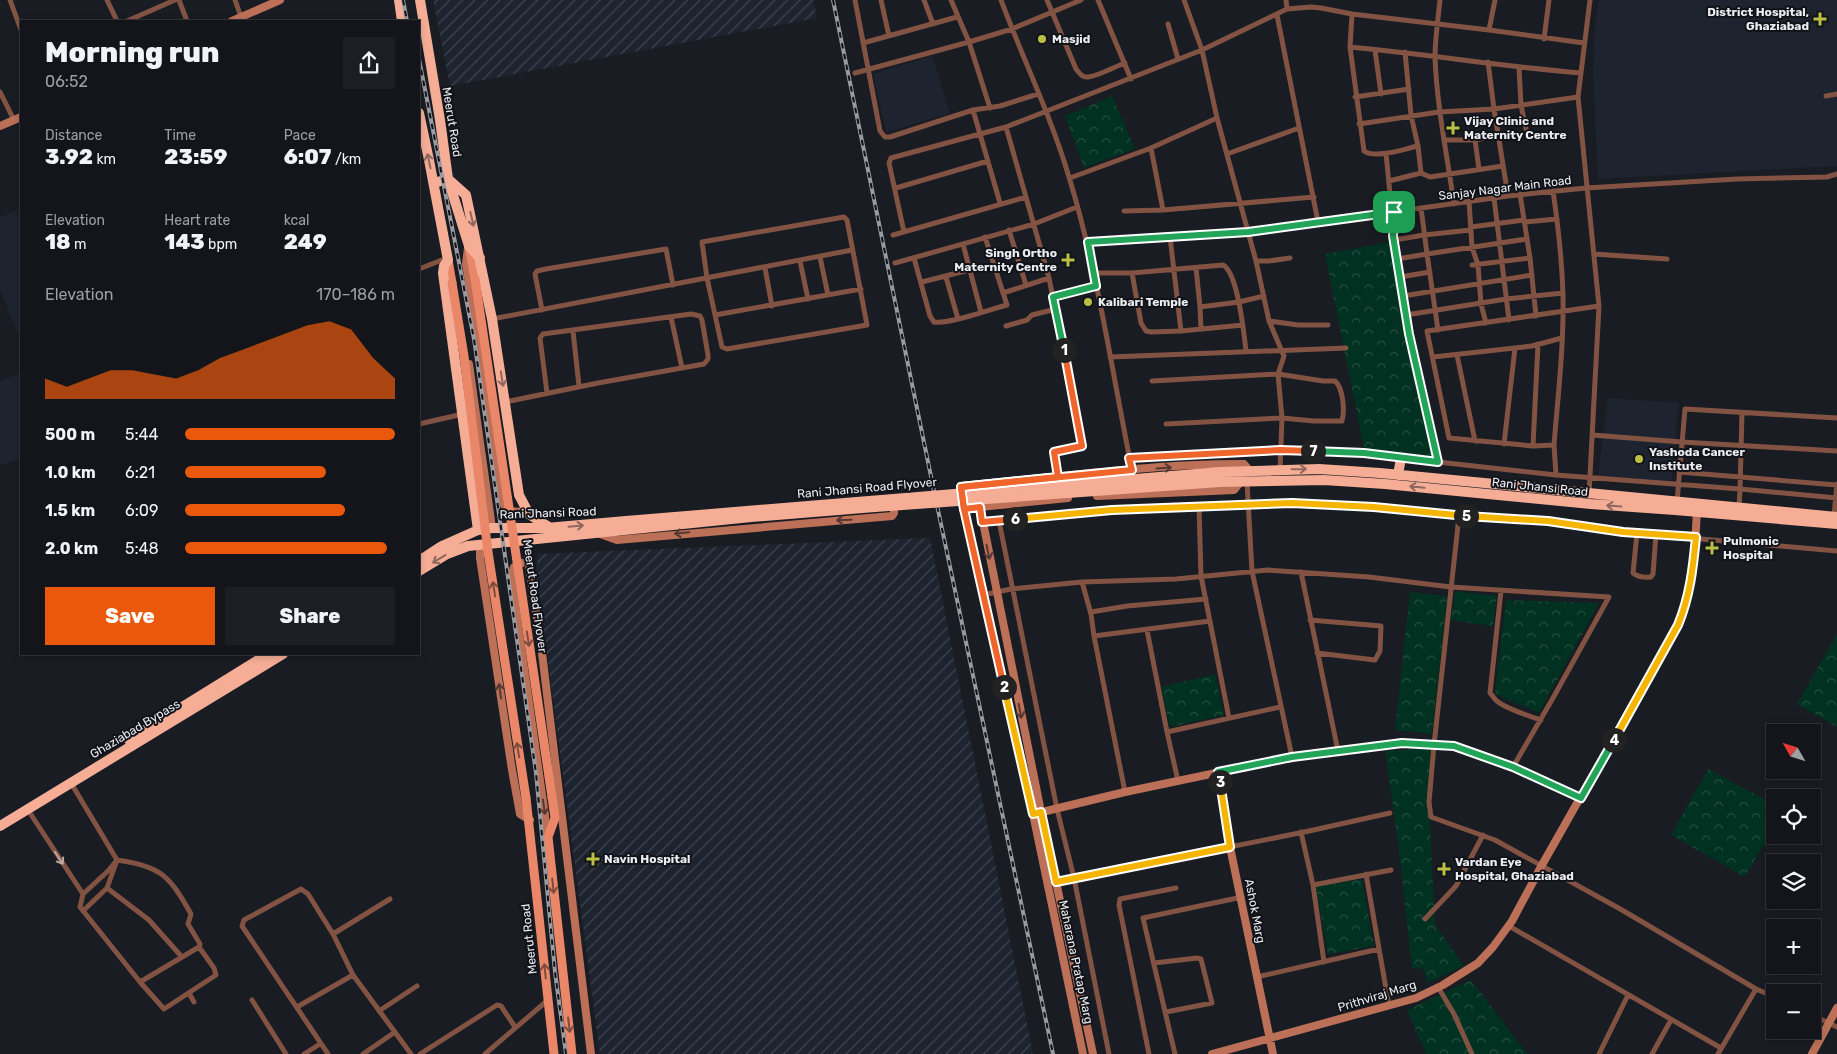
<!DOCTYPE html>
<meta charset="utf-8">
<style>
body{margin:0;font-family:Rubik,sans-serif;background:#1c1e23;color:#f1f3f6;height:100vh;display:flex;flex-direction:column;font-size:19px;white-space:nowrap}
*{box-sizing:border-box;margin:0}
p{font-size:16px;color:#9d9fa2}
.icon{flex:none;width:28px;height:28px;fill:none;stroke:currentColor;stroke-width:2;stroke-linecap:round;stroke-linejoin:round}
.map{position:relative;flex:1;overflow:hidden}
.sheet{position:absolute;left:20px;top:20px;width:400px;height:635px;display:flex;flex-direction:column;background:#13151a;border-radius:0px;box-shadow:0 2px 8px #0003,0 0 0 1px #323439}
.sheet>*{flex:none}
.needle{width:32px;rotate:309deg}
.fabs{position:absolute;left:1766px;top:724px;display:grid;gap:10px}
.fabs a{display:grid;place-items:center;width:55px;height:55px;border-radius:0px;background:#13151a;box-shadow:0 2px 8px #0003,0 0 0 1px #323439;font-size:25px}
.pin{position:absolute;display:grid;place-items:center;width:42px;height:42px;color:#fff;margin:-21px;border-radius:10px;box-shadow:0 2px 8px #0006}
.km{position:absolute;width:25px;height:25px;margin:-12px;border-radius:50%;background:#222;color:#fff;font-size:14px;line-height:25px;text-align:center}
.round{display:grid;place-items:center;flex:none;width:52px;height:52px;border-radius:0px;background:#1c1e23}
.headline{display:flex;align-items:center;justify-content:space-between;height:85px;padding:0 25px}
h1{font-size:28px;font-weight:800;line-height:38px}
.stats{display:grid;grid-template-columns:repeat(3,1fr);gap:8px;height:85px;padding:5px 25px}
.stats div{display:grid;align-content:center}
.stats b{font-size:21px;font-weight:800}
.stats small{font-size:14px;font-weight:400}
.stats p{font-size:14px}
.chart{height:140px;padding:10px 25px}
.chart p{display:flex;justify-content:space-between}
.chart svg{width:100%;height:90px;margin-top:5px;fill:#ea580c;opacity:.7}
.button{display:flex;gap:10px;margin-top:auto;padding:10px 25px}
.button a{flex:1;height:58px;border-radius:0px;background:#ea580c;color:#fff;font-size:20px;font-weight:800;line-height:58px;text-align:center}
.button a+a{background:#1c1e23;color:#f1f3f6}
ul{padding:0 25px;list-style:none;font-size:16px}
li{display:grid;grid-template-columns:80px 60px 1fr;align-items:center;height:38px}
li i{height:12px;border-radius:6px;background:#ea580c}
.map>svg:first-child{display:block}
</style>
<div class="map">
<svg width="1837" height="1054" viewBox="0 0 1837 1054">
<defs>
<pattern id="industrial-furrows" width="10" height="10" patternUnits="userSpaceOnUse" patternTransform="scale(1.25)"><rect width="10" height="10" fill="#1e242f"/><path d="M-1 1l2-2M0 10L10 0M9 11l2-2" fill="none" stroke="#3f444e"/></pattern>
<pattern id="park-crowns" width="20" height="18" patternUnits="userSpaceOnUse" patternTransform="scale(1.25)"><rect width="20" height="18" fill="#003121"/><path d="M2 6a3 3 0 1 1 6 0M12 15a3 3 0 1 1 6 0" fill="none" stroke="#254f42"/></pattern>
</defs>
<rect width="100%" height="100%" fill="#191c22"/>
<path fill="#1e242f" d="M1599 0H1837V166L1598 179 1593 72 1595 24Z
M932 56 950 113 886 132 873 74Z
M21 206V342L0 289V217L18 210 17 208Z
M21 373V458L0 465V381Z
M1608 398 1679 403 1671 483 1598 477Z"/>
<path fill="url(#industrial-furrows)" d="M433 0H813L817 18 450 86Z
M930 538 1033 1054H600L536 571 538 554Z"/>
<path fill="url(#park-crowns)" d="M1112 96 1135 149 1084 168 1065 116Z
M1390 242 1431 456 1364 449 1325 254Z
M1455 591 1497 596 1493 626 1451 620Z
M1410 592 1447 596 1432 734 1395 730Z
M1506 600 1599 603 1539 713 1495 694Z
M1837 634V727L1797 704Z
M1215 674 1224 715 1170 727 1161 687Z
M1431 748 1430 822 1435 925 1464 966 1427 983 1424 969 1412 968 1398 843 1385 751Z
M1708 769 1775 805V825L1745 877 1671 835Z
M1362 879 1374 946 1328 954 1316 887Z
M1471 980 1525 1051 1529 1054H1426L1407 1010Z"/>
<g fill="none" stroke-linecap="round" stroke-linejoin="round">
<path stroke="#825343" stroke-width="5" d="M10 0 21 30
M107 0 117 21
M179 0 187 21
M235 0 241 17
M855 0 880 131 885 137H890L973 110 1000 106 1038 94
M881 0 889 36
M924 0 933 24
M951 0 969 42 990 108
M1001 0C1023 59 1051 116 1069 177 1098 272 1112 372 1132 470
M1047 0 1076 69C1079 72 1081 77 1086 77 1094 78 1116 66 1125 63
M1098 0 1131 79
M1184 0 1202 50 1217 118 1256 261 1269 321 1284 356 1278 374 1282 418 1280 470
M1286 0 1287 9
M1440 0C1438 19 1435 39 1435 58 1437 107 1447 155 1454 204
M1352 14 1350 47 1364 151C1375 159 1404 149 1418 146
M1277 15 1318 222
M127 21 175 0
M1168 24 1178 59
M1489 30 1495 0
M1544 39 1549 0
M863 43 957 17
M1350 47C1427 54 1504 67 1581 73
M1375 50 1381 94
M1405 52 1411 115 1418 146 1421 173
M1488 62 1494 109 1508 196
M1519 68 1521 105 1526 129
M855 73 969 42 1012 29 1081 0
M0 92 14 120
M1826 96 1837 94
M1355 97 1409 89
M973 110 1000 203
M1359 124 1439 112 1494 109 1578 97
M1006 127 1049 278 1082 446 1054 452 1058 477
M1445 140H1475L1498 135
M1475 140 1479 169
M1151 148 1163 210
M1227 154 1299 128
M1070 178 1151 148 1217 118
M1389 181 1421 173 1430 177 1503 166
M896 188 988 161
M1553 191C1558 225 1562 260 1563 295 1564 345 1558 395 1554 445L1533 446 1449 438 1427 331 1599 306
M1520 194 1530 258 1536 316
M1494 198 1509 320
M1469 201 1472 247 1478 265 1481 304 1486 323
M1124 211 1163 210 1314 197
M844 217 847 220 867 325 727 349 722 347 707 278 702 242Z
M1525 222 1557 219
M1471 227 1524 220
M1009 230 1026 285
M904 232 889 163 891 158 1006 127 1202 50 1287 9 1311 7 1321 8 1352 14 1489 30 1584 43
M893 235 1026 197
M1170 237 1181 331
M1394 240 1424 235 1471 230
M1087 242 1248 232 1508 196 1586 188 1737 179 1827 177 1837 174
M963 244 981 312
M1594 254 1667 259
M820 257 828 295
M914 258 930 316 934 322C948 325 991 309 1007 305L985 237
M1397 259 1427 254 1421 208
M800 261 808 299
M1256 261H1269L1290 258
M895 263 1034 224 1077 207
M1472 265 1530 258
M765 268 772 306
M1196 268 1200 307 1201 329
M419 269 447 258
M1093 273H1132L1223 265C1238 273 1244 334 1246 351
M1132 273 1141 323 1146 331 1151 332 1181 331 1243 325
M946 277 958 319
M1400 277 1430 272
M922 282 969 270
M1003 293 1049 278
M1403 296 1532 275
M1053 297 1097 286
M1200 307 1239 302 1264 296
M542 310 535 274 537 271 546 269 666 249 673 285
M715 315 861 289
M1406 315 1506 299 1563 293
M671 317 682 368
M492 319 852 250
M1269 321 1298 325H1328
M1006 326 1027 320 1032 315 1056 309
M1438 330 1427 254 1527 239
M573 331 579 386
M1457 355 1475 441
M1110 357 1346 348
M1433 357 1532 346 1562 338
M1152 381 1278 374 1323 381H1335C1343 388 1345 410 1342 421H1314L1282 418 1166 424
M505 402 598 383 704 364 708 359V355L702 320 700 316 691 314 543 334 540 338 547 393
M1742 413 1740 489 1837 498
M419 424 463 414
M1592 435 1682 442 1837 451
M1504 444 1515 348
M1533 446 1538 344
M1129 458 1281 450 1364 453 1438 462 1409 334 1403 296 1393 236 1394 205 1390 194 1386 153
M1438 462 1556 475 1554 445
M1679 472 1837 485
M1556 475 1740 489 1739 507
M1247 482 1252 571 1292 757
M1589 494 1599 306 1578 97 1590 0
M1677 502 1685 409 1837 418
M1199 506 1201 576 1229 718
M1459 516 1434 745 1429 802 1431 817 1495 840 1622 910 1756 989 1775 997
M1834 516 1837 484
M999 521 1057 809 1074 878 1109 1054
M982 522 1112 510 1292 503 1374 507 1459 516 1548 521 1623 532 1837 551
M1637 533 1633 573C1638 577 1644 578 1651 577L1653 574 1656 534
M1301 572 1338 751
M1082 582 1091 614 1094 636 1125 792
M1501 591 1490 693C1493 696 1495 700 1498 702 1506 708 1531 717 1541 720
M983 595 1011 589 1082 582 1176 579 1268 570 1369 577 1451 587 1609 597 1553 698 1513 767
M1091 612 1127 606 1206 599
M1310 620 1381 626 1380 651 1375 660 1317 653
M1147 630 1167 732 1280 707
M1094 636 1210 621
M1167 732 1178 781
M71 783 117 860
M28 810 83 894
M1301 832 1313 885 1324 962
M117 860C162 866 170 877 191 914L188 924 200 944 199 947 140 982 80 907 83 894 108 871Z
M1366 874 1389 1006
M1055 882 1309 831 1390 813
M1313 885 1391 870
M107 888 116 863
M83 911 107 888 149 920 181 956
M1425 919 1456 886 1483 835
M1509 926 1721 1048
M333 934 390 899
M1154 963 1197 958 1201 959 1212 1003 1166 1012
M1257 977 1379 949
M140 982 164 1009 216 975 214 968 199 947
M1438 987 1454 1014 1472 1054
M189 993 194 1002
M252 1000 286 1054
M297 1007 353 975
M379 1011 417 986
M1812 1015 1837 1027
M304 1054 320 1044
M328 1054 242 926 244 920 301 889 308 894 333 934 353 975 411 1054
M363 1054 395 1032
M420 1054 497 1005 501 1006 515 1027
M485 1054 548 1000
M1149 1054 1119 905 1120 899 1176 888
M1175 1054 1143 918 1242 897
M1599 1054 1628 995
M1652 1054 1671 1020
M1718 1054 1756 989"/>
<path stroke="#bc7058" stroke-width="8" d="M232 21 280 0
M0 126 21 117
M468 248 466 264 480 350 503 502C506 514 517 512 527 511
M469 364 492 528
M1097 496 1234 490 1241 481
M1068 498 980 507 1041 812 1093 1054
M600 534 617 540 892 516 894 513V503
M528 539V559L541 645 591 1054
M480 545V558L512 770 520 814 530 820
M522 563 514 567 511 576 548 837
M1218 772 1230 847 1273 1054
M1038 813 1125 792 1292 757 1402 743 1454 746 1513 767 1581 798
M1083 1054 1033 814 964 509 961 487C1055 477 1150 464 1244 464L1250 471
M1212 1054 1416 998 1443 985 1478 963 1493 947 1512 921 1542 865 1678 625C1694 588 1695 548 1697 509
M1812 1054 1837 1008"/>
<path stroke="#ea8768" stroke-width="9" d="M469 246 475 279
M448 260 452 283
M552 797 555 818 548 837 572 1054
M526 798 554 1054"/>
<path stroke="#f5ad96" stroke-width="10" d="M399 0 402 21
M420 0 440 120 448 179 469 246 480 258
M419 113 429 160 448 260 444 266 443 273 478 530
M434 183 448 179 466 195 492 319 519 495 529 514 550 528
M1220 472 1319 469 1380 473 1837 517
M1398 475 1401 458
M1220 482 1324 480 1385 484 1591 504 1675 510 1837 524
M419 561 442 546 478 530 492 528H546L626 521
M419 571 447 554 468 546 751 517 875 507
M129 740 268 654
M0 826 283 654"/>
<g stroke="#999ba0" stroke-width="4">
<path id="rail" d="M403 0 407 21
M833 0 934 491 1053 1054
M419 59 474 339 536 773 555 972 566 1054"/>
</g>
<use href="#rail" stroke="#111319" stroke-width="2" stroke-dasharray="5.5" stroke-linecap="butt"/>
<path stroke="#ea8768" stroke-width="9" d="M475 279 552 797
M452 283 464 356 488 552 526 798"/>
<path stroke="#f5ad96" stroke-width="10" d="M875 507 1220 482
M626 521 1220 472"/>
</g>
<defs><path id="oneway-shaft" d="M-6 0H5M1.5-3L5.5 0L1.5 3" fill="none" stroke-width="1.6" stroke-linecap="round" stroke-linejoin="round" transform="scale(1.25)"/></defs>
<g stroke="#8e685e">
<use href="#oneway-shaft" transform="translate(429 161) rotate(-102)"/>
<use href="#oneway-shaft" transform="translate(472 219) rotate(77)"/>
<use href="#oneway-shaft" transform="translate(502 379) rotate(81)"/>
<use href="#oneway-shaft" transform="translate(1299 469) rotate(-1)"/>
<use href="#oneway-shaft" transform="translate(1417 487) rotate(-174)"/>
<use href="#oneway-shaft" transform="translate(1614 506) rotate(-176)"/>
<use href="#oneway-shaft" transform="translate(576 526) rotate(-5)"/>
<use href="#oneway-shaft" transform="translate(439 559) rotate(149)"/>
</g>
<g stroke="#553832">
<use href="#oneway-shaft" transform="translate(1164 468) rotate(-4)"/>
<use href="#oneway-shaft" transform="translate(844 520) rotate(178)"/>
<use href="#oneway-shaft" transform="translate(682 533) rotate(175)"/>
<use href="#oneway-shaft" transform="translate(988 552) rotate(78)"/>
<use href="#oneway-shaft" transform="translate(500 691) rotate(-98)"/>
<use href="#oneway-shaft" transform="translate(1020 711) rotate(79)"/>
<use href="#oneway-shaft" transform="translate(544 807) rotate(82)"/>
</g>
<g stroke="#7e4d40">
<use href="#oneway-shaft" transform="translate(494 589) rotate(-99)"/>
<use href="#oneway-shaft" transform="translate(528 639) rotate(81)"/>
<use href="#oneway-shaft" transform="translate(518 750) rotate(-99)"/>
<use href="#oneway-shaft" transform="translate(553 886) rotate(84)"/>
<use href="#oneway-shaft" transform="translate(545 971) rotate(-96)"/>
<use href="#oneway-shaft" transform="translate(569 1025) rotate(83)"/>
</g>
<use stroke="#bca8a3" href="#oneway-shaft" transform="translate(59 858) rotate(57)"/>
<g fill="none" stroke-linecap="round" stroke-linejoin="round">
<g stroke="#fff" stroke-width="10">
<path id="split-1" d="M1064 350 1053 297 1096 286 1088 242 1248 232 1394 212"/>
</g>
<g stroke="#fff" stroke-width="10">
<path id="split-2" d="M1004 687 964 509 961 487 1058 477 1054 452 1082 446 1064 350"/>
</g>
<g stroke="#fff" stroke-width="10">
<path id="split-3" d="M1004 687 1033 814 1041 812 1056 882 1230 847 1220 782"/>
</g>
<g stroke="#fff" stroke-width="10">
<path id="split-4" d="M1220 782 1218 772 1292 757 1402 743 1454 746 1513 767 1581 798 1614 740"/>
</g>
<g stroke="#fff" stroke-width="10">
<path id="split-5" d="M1466 516 1548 521 1623 532 1696 537C1693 568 1690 596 1678 625L1614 740"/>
</g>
<g stroke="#fff" stroke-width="10">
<path id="split-6" d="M1015 519 1112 510 1292 503 1374 507 1466 516"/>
</g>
<g stroke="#fff" stroke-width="10">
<path id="split-7" d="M1015 519 982 522 980 507 964 509 961 487 1132 470 1129 458 1280 450 1313 451"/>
</g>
<g stroke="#fff" stroke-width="10">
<path id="split-8" d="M1313 451 1364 453 1438 462 1409 334 1393 236 1394 212"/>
</g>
<use href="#split-1" stroke="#22a559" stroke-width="6"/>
<use href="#split-2" stroke="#f0652b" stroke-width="6"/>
<use href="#split-3" stroke="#f5b400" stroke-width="6"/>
<use href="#split-4" stroke="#22a559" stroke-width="6"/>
<use href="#split-5" stroke="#f5b400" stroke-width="6"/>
<use href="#split-6" stroke="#f5b400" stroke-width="6"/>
<use href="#split-7" stroke="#f0652b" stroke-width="6"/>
<use href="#split-8" stroke="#22a559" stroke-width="6"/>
</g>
<g fill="#bbc044" stroke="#111319" stroke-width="2">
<path d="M1817.5 11.5h5v5h5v5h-5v5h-5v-5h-5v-5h5z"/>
<circle cx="1042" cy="39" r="5"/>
<path d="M1450.5 120.5h5v5h5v5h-5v5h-5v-5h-5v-5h5z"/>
<path d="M1065.5 252.5h5v5h5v5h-5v5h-5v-5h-5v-5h5z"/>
<circle cx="1088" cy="302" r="5"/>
<circle cx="1639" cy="459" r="5"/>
<path d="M1709.5 540.5h5v5h5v5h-5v5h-5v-5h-5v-5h5z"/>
<path d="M590.5 851.5h5v5h5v5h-5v5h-5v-5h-5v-5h5z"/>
<path d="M1441.5 861.5h5v5h5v5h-5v5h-5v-5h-5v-5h5z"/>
</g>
<g text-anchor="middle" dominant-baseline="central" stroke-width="4" stroke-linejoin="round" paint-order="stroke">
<g font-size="12" font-weight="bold" fill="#ebedf1" stroke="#111319" text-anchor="start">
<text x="1809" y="12" text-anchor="end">District Hospital,<tspan x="1809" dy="14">Ghaziabad</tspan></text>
<text x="1052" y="39">Masjid</text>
<text x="1464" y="121">Vijay Clinic and<tspan x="1464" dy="14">Maternity Centre</tspan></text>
<text x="1057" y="253" text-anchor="end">Singh Ortho<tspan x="1057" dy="14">Maternity Centre</tspan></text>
<text x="1098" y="302">Kalibari Temple</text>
<text x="1649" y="452">Yashoda Cancer<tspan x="1649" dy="14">Institute</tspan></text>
<text x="1723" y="541">Pulmonic<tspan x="1723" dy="14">Hospital</tspan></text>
<text x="604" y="859">Navin Hospital</text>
<text x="1455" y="862">Vardan Eye<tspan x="1455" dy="14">Hospital, Ghaziabad</tspan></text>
</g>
<g font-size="12" fill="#ebedf1" stroke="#111319">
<text transform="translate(452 122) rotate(81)">Meerut Road</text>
<text transform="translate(1505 188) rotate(-7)">Sanjay Nagar Main Road</text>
<text transform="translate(1540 487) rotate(6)">Rani Jhansi Road</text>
<text transform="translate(867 488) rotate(-5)">Rani Jhansi Road Flyover</text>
<text transform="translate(548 513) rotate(-2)">Rani Jhansi Road</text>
<text transform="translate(535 596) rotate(82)">Meerut Road Flyover</text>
<text transform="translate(135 729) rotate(-31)">Ghaziabad Bypass</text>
<text transform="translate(1255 911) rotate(79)">Ashok Marg</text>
<text transform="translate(529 939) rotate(-96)">Meerut Road</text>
<text transform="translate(1076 962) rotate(78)">Maharana Pratap Marg</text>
<text transform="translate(1377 996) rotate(-17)">Prithviraj Marg</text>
</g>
</g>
</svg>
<div class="fabs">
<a><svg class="needle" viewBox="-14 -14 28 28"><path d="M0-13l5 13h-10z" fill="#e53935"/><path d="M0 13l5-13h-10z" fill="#9d9fa2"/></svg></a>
<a><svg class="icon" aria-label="locate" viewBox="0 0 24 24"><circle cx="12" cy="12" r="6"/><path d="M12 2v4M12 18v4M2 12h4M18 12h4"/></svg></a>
<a><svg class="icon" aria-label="layers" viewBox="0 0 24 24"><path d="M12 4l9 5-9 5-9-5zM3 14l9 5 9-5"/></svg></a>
<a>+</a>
<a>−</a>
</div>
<div class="pin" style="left:1394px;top:212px;background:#1e9e55"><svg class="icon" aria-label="arrive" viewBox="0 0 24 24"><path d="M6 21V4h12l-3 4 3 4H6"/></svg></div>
<b class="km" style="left:1064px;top:350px">1</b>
<b class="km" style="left:1004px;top:687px">2</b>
<b class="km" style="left:1220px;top:782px">3</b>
<b class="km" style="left:1614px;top:740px">4</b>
<b class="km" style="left:1466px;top:516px">5</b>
<b class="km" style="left:1015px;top:519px">6</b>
<b class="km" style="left:1313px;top:451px">7</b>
<section class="sheet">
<div class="headline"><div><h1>Morning run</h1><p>06:52</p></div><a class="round"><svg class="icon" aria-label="share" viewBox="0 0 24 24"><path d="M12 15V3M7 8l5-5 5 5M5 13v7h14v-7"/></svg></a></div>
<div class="stats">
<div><p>Distance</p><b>3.92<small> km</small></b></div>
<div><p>Time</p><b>23:59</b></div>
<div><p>Pace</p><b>6:07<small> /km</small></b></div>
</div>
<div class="stats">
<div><p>Elevation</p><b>18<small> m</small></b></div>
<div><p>Heart rate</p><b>143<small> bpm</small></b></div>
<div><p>kcal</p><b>249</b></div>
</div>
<div class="chart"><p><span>Elevation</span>170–186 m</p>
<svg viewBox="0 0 160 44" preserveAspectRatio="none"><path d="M0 44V34L10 38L20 34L30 30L40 30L50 32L60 34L70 30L80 24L90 20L100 16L110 12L120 8L130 6L140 10L150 24L160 34V44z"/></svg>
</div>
<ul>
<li><b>500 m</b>5:44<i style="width:100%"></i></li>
<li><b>1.0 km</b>6:21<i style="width:67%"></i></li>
<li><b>1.5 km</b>6:09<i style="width:76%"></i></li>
<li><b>2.0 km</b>5:48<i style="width:96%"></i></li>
</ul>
<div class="button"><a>Save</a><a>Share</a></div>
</section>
</div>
